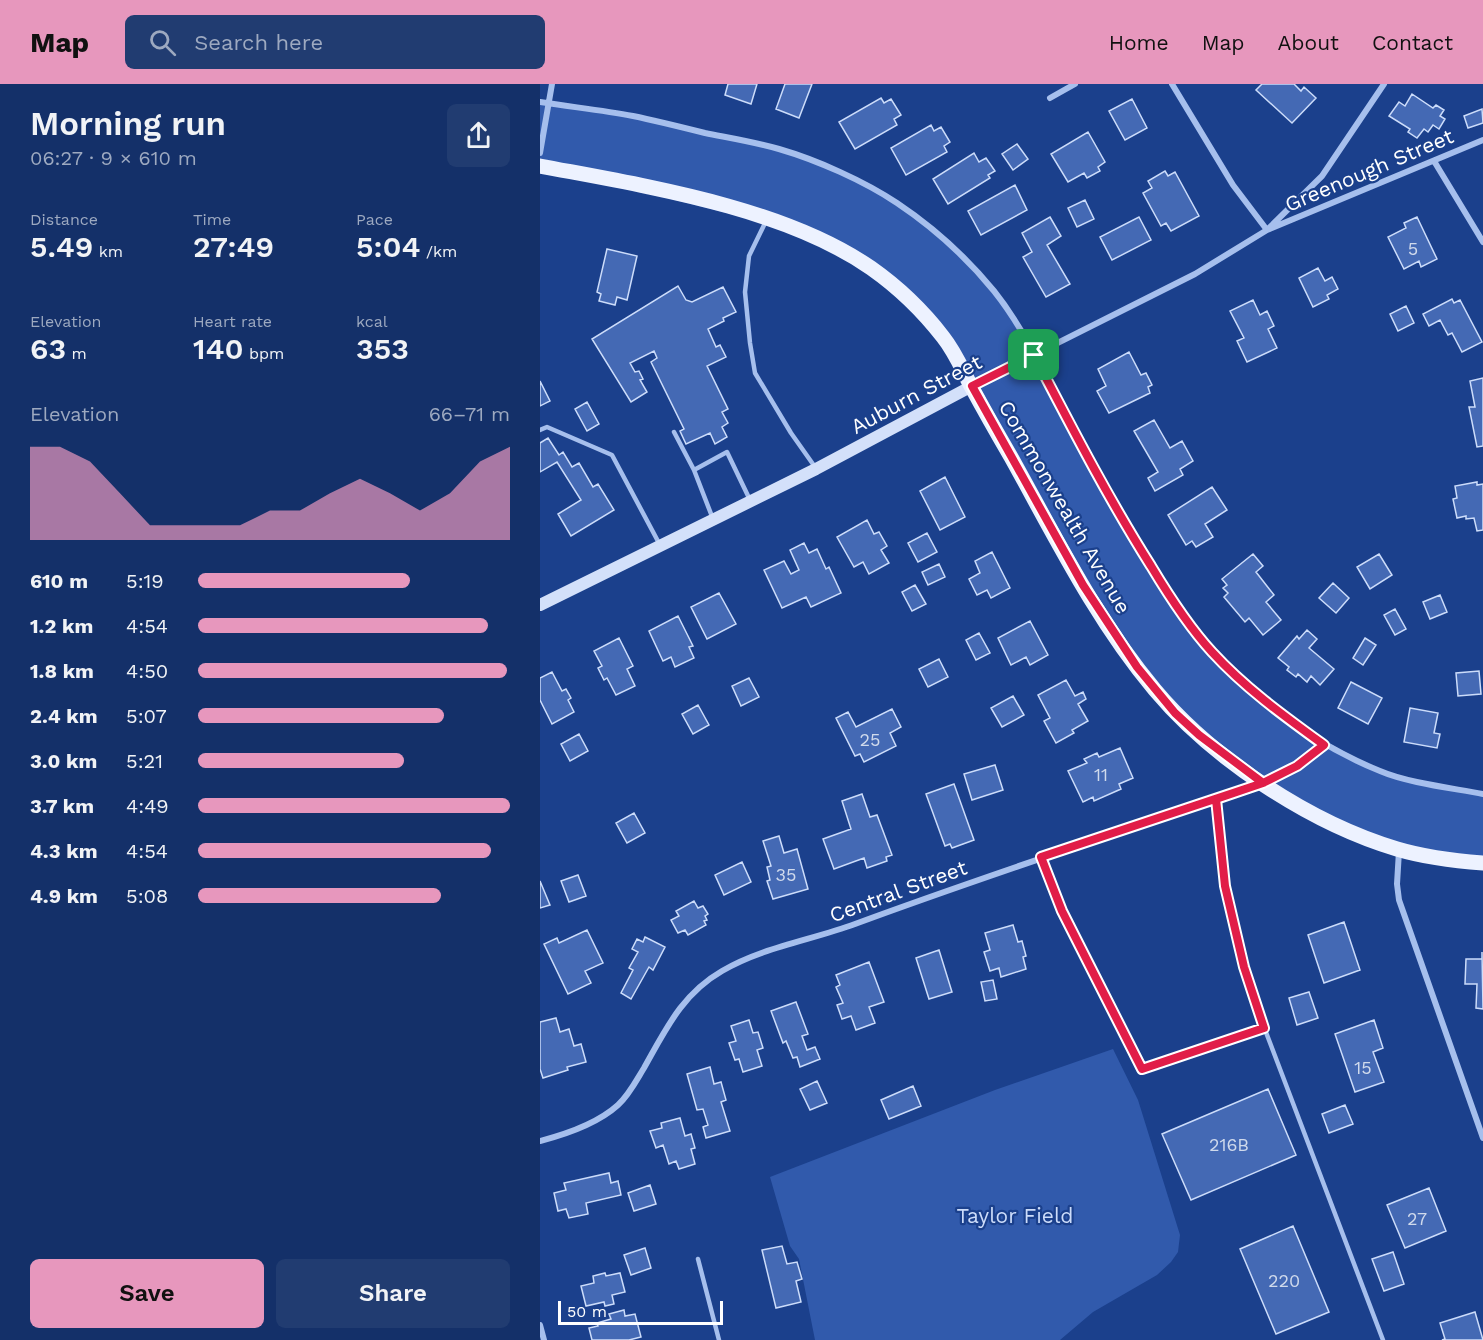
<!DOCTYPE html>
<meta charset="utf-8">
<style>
body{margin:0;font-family:"Work Sans",sans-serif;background:#213c71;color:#f1f3f6;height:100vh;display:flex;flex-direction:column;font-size:22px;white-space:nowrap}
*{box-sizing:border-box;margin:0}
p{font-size:20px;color:#9da9c0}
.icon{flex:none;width:33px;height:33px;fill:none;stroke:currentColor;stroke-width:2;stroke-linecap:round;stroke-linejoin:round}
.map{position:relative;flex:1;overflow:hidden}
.details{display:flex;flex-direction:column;background:#143069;width:540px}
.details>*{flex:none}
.scale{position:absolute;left:18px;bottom:15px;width:165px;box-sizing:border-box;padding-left:6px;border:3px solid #fff;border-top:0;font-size:16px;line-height:21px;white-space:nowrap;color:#fff;-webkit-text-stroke:4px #1b408c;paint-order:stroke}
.pin{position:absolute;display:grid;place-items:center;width:51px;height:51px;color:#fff;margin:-26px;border-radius:12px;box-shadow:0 3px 9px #0006}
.round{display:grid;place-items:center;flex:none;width:63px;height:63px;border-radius:9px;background:#213c71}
.headline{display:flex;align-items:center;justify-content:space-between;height:102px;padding:0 30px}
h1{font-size:33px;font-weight:600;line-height:45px}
.metrics{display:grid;grid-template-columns:repeat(3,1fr);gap:9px;height:102px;padding:6px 30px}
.metrics div{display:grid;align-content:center}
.metrics b{font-size:30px;font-weight:600}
.metrics small{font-size:16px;font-weight:400}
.metrics p{font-size:16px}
.chart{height:168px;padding:12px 30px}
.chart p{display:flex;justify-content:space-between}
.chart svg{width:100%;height:108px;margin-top:6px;fill:#e797bd;opacity:.7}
.cta{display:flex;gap:12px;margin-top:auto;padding:12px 30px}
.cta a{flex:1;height:69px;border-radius:9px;background:#e797bd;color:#111;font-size:24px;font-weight:600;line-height:69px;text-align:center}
.cta a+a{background:#213c71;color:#f1f3f6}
ul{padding:0 30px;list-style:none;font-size:20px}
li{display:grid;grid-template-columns:96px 72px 1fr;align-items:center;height:45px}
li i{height:15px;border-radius:8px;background:#e797bd}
header{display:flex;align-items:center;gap:36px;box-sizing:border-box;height:84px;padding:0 30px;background:#e797bd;color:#111}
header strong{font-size:28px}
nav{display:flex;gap:33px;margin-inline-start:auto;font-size:21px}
.search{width:420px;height:54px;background:#213c71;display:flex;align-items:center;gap:15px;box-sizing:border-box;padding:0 21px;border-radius:9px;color:#9da9c0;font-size:22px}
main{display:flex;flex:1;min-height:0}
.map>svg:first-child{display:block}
</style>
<header>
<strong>Map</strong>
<div class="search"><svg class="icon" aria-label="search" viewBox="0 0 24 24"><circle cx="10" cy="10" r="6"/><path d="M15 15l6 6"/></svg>Search here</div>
<nav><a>Home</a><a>Map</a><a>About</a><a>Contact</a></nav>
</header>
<main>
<section class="details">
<div class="headline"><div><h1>Morning run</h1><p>06:27 · 9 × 610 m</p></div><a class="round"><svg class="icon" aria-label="share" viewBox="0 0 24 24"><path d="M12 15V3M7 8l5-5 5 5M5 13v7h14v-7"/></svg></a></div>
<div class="metrics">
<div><p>Distance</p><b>5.49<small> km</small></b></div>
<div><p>Time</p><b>27:49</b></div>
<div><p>Pace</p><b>5:04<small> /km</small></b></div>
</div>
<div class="metrics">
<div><p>Elevation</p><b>63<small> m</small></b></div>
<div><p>Heart rate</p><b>140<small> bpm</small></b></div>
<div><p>kcal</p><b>353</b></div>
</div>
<div class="chart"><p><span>Elevation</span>66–71 m</p>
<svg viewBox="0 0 160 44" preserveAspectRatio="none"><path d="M0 44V6L10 6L20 12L30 25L40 38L50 38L60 38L70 38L80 32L90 32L100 25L110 19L120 25L130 32L140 25L150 12L160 6V44z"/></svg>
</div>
<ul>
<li><b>610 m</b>5:19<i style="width:68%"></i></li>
<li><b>1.2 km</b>4:54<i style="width:93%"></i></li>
<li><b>1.8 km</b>4:50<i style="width:99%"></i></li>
<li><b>2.4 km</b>5:07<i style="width:79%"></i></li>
<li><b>3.0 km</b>5:21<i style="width:66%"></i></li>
<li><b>3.7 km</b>4:49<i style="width:100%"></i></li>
<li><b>4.3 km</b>4:54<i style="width:94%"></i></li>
<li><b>4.9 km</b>5:08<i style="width:78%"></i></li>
</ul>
<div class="cta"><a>Save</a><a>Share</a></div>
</section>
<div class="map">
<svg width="943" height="1256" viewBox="0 0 943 1256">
<rect width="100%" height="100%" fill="#1b408c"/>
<path fill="#315aac" d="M0 18 68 28 240 65 293 86 357 119 410 161 466 225 592 453 671 566 754 640 842 688 943 710V779L829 755 692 678 597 583 432 302 372 218 266 149 0 82Z
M573 965 598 1016 640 1151 638 1168 631 1178 617 1191 553 1228 520 1256H275L259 1175 250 1162 230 1093 455 1006Z"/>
<path fill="#4469b4" stroke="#ccdcfa" stroke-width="1.5" d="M188 0H217L211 20 185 11Z
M245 0H272L259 34 236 25Z
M722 0H754L761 7 764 3 776 14 752 39 716 6Z
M872 10 893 24 896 21 904 26 900 32 905 35 899 45 893 41 888 48 884 45 877 54 868 48 870 45 849 32 859 18 865 22Z
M341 14 344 19 351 15 361 31 354 35 357 41 315 65 299 38Z
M592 15 607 44 585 56 569 27Z
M942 25 943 39 928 44 924 32Z
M391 41 394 47 401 43 410 58 404 62 407 68 366 91 351 64Z
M548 48 565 78 558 83 560 87 547 94 544 89 528 98 511 70Z
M477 60 488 75 473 86 462 70Z
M434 69 439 78 446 74 455 87 448 91 450 94 408 120 393 95Z
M625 87 628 92 635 88 659 132 631 147 626 139 621 142 603 109 612 104 608 97Z
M475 101 487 126 441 151 428 127Z
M545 116 554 135 537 143 528 124Z
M510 133 521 152 507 161 530 200 506 213 483 173 492 168 482 149Z
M599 133 611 156 572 176 560 153Z
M877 133 897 175 881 183 879 177 864 185 848 153 866 144 864 139Z
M67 165 97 172 87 216 77 213 75 221 59 217 61 210 57 208Z
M778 184 785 197 792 193 798 205 787 211 789 215 773 223 759 194Z
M138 202 146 216 152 218 183 203 196 228 183 234 184 237 168 245 176 263 180 261 186 273 167 282 188 325 182 328 188 339 182 343 187 353 175 360 170 349 146 360 140 347 144 345 111 278 117 274 114 267 90 279 95 288 99 287 103 295 100 296 107 308 91 318 52 255Z
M912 215 914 219 920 216 942 258 922 268 912 249 908 251 900 236 889 242 883 230Z
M713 216 720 231 727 227 734 242 728 245 737 264 707 278 697 257 704 254 690 227Z
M866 222 874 239 858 247 850 230Z
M589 268 601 291 606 289 612 301 608 303 610 309 569 329 557 307 566 302 558 285Z
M943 294V362L937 363 929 323H935L930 297Z
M0 297 10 317 0 322Z
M47 318 59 340 47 347 35 325Z
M614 336 630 364 642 357 653 377 640 385 643 391 615 407 608 394 618 388 594 347Z
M8 354 19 371 23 368 32 383 39 379 53 403 58 400 74 426 31 452 18 430 41 416 17 378 0 388V359Z
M405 393 425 433 400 446 380 407Z
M937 398V401L943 400V446L937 447 934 434 926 435V432L917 434 913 415 917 414 915 402Z
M672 403 687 426 665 440 673 453 656 463 652 457 646 461 628 431Z
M327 436 334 450 339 448 347 462 341 466 349 479 329 490 323 478 314 483 297 453Z
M387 449 397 468 378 478 368 459Z
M264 459 269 469 277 465 286 485 289 483 301 509 271 523 266 513 242 524 224 486 244 477 251 490 259 486 250 466Z
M452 468 470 504 451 514 447 506 437 511 429 495 440 489 435 477Z
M713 470 723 482 716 488 734 511 726 518 741 536 723 551 709 534 705 538 684 513 688 509 683 504 687 501 682 495Z
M839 470 852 491 830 505 817 483Z
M399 480 405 493 388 501 382 488Z
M793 499 809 514 796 529 779 514Z
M375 501 386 520 372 527 362 508Z
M179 509 196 540 167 555 151 523Z
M900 511 907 528 890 535 883 518Z
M855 525 866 545 855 551 844 531Z
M138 532 153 562 149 563 154 574 135 583 131 573 123 577 109 547Z
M490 537 508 571 490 581 486 573 471 581 458 554Z
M767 546 777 555 769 564 794 585 780 601 771 592 767 598 758 590 756 593 747 586 749 583 738 574 757 552 759 555Z
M439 549 450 569 436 576 426 556Z
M79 554 93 582 87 585 95 602 76 611 67 594 64 596 58 584 62 582 54 567Z
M825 554 836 561 823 581 813 574Z
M399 575 408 593 388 603 379 585Z
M939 587 941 610 918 612 916 589Z
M12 588 22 607 26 605 31 614 28 616 34 628 12 640 0 616V594Z
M209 594 219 613 201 622 192 602Z
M526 596 535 612 543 608 546 615 538 620 548 637 532 646 534 649 516 659 504 637 510 634 498 611Z
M811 598 842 614 828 640 798 624Z
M473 612 484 631 462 643 451 624Z
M158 621 169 641 153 650 142 630Z
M870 624 898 629 894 649 900 650 897 664 864 658Z
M352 625 361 643 350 649 356 662 324 678 320 670 315 672 296 634 308 628 316 643Z
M39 650 48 667 30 677 21 660Z
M580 664 593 694 579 700 581 705 554 717 553 713 543 718 528 687 547 679 544 675 557 669 559 673Z
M455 681 463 706 432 716 424 690Z
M414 700 434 756 412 764 410 760 405 762 386 710Z
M322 710 330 733 337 731 352 771 346 773 347 777 327 784 324 774 294 785 283 755 311 745 302 717Z
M94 729 105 749 87 759 76 739Z
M239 752 244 769 257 765 268 805 233 815 227 797 230 796 227 783 231 782 223 757Z
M202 778 211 798 184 811 175 791Z
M38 791 46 812 29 818 21 797Z
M0 797 10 821 0 824Z
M154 817 158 824 163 822 168 830 165 832 167 836 164 837 166 841 148 851 145 846 138 849 131 836 139 832 136 827Z
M804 838 820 886 784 899 768 851Z
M473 841 478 858 482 857 486 872 483 873 486 885 461 893 459 884 450 887 444 868 450 866 445 849Z
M47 846 63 879 45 887 51 899 28 910 4 860 17 854 19 859Z
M105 853 125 863 113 886 109 883 91 915 81 909 93 886 89 884 98 868 92 865 97 855 103 858Z
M399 866 412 908 389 915 376 874Z
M942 868 943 925 936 924 937 900H925L926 875H942Z
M329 878 344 918 329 923 335 939 316 946 311 932 302 935 297 921 303 919 296 903 300 901 296 891Z
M453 896 457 915 445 917 441 898Z
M769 908 778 934 757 941 749 914Z
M256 918 268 950 262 952 267 966 275 963 280 975 260 983 257 973 253 974 246 957 243 959 231 927Z
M16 934 20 948 29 945 34 962 41 960 46 978 27 983 28 986 3 994 0 985V938Z
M209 936 213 949 218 948 223 964 217 966 222 982 203 988 199 975 195 976 189 959 196 957 191 942Z
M834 936 843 964 833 968 844 998 815 1008 795 950Z
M170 983 174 1000 181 998 186 1016 181 1018 190 1047 166 1054 163 1043 168 1041 163 1025 157 1026 147 990Z
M277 997 287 1019 270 1026 260 1005Z
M373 1002 381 1022 349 1035 341 1016Z
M728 1005 756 1071 651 1116 622 1050Z
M805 1021 813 1040 789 1049 782 1030Z
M140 1034 145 1052 151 1050 155 1064 151 1065 155 1080 139 1085 136 1077 129 1080 123 1061 116 1064 110 1047 122 1044 121 1039Z
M69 1089 71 1099 78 1097 81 1111 46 1119 48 1130 29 1134 26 1125 18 1127 14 1109 26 1106 24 1099Z
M110 1101 116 1120 94 1127 88 1109Z
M889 1104 906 1147 865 1164 847 1121Z
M753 1142 789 1228 736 1250 700 1165Z
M242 1162 247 1180 257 1178 262 1195 256 1197 261 1218 236 1224 222 1166Z
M105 1164 111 1184 91 1191 84 1171Z
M853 1168 864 1200 844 1207 832 1175Z
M65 1189 66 1192 80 1189 85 1208 72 1211 74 1220 65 1222 64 1218 46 1222 41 1202 54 1199 53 1192Z
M84 1226 85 1232 95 1230 101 1253 89 1256H52L49 1244 58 1242 57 1239 71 1235 69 1230Z
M935 1228 943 1256H902L905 1255 900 1239Z"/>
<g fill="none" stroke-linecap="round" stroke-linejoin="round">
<path stroke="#a6bfed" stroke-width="4.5" d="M226 137 209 172 205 208 210 259 215 289 251 349 275 383
M0 346 7 343 72 371 120 461
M134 348 154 386 173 435
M154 386 187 368 210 416
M501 773 522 827 602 985 724 943 704 883 685 802 676 715
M724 943 843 1256
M158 1175 179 1256"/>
<path stroke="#a6bfed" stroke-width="6" d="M632 0 693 101 727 146 943 56
M510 14 535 0
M0 18C31 23 62 26 93 32 117 37 141 43 165 49 190 54 215 58 239 65 277 76 324 97 357 119 393 143 427 174 454 207 486 247 508 297 531 342 605 484 683 624 840 687 868 699 912 704 943 710
M0 69 12 0
M894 77 943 158
M432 302 655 190 727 146 782 92 844 0
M859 767 857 800 859 816 943 1054
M0 1057C27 1050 57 1040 78 1021 89 1011 96 997 104 984 126 945 142 910 182 887 223 863 272 856 315 840 450 790 587 746 723 699L757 683 784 661
M0 1241 4 1256"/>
<path stroke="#d3e0fa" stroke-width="12" d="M0 521 276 385 432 302"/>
<path stroke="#edf2ff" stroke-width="15" d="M0 82C105 102 243 123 331 184 358 203 383 227 403 253 415 268 422 285 431 302 444 326 457 349 471 373 515 452 556 536 615 606 673 675 770 739 857 765 884 773 915 777 943 779"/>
</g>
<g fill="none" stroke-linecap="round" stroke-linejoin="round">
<g stroke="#fff" stroke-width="12">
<path id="route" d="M494 271C531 342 568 414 611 482 629 512 648 542 672 568 705 604 744 632 784 661L757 682 723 699 501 773 522 827 602 985 724 944 704 883 685 802 676 715 723 699 659 651 635 629 597 583 543 501 432 302 494 271"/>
</g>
<use href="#route" stroke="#e11d48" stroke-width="8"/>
</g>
<g text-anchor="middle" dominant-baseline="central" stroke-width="4.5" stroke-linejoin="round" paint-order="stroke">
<g font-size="18" fill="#d0daec">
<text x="873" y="164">5</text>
<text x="330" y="655">25</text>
<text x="561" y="690">11</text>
<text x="246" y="790">35</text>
<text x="823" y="983">15</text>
<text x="689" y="1060">216B</text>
<text x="877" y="1134">27</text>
<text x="744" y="1196">220</text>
</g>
<g font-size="21" fill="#fff" stroke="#1b408c">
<text transform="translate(829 86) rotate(-23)">Greenough Street</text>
<text transform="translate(376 310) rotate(-28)">Auburn Street</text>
<text transform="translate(525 423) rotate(60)">Commonwealth Avenue</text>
<text transform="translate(358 807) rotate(-20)">Central Street</text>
</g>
<g font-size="21" fill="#ccdcfa" stroke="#1b408c">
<text x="475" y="1131">Taylor Field</text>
</g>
</g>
</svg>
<div class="scale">50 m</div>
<div class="pin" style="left:494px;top:271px;background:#1e9e55"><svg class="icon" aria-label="arrive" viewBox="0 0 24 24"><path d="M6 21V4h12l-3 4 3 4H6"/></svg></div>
</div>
</main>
